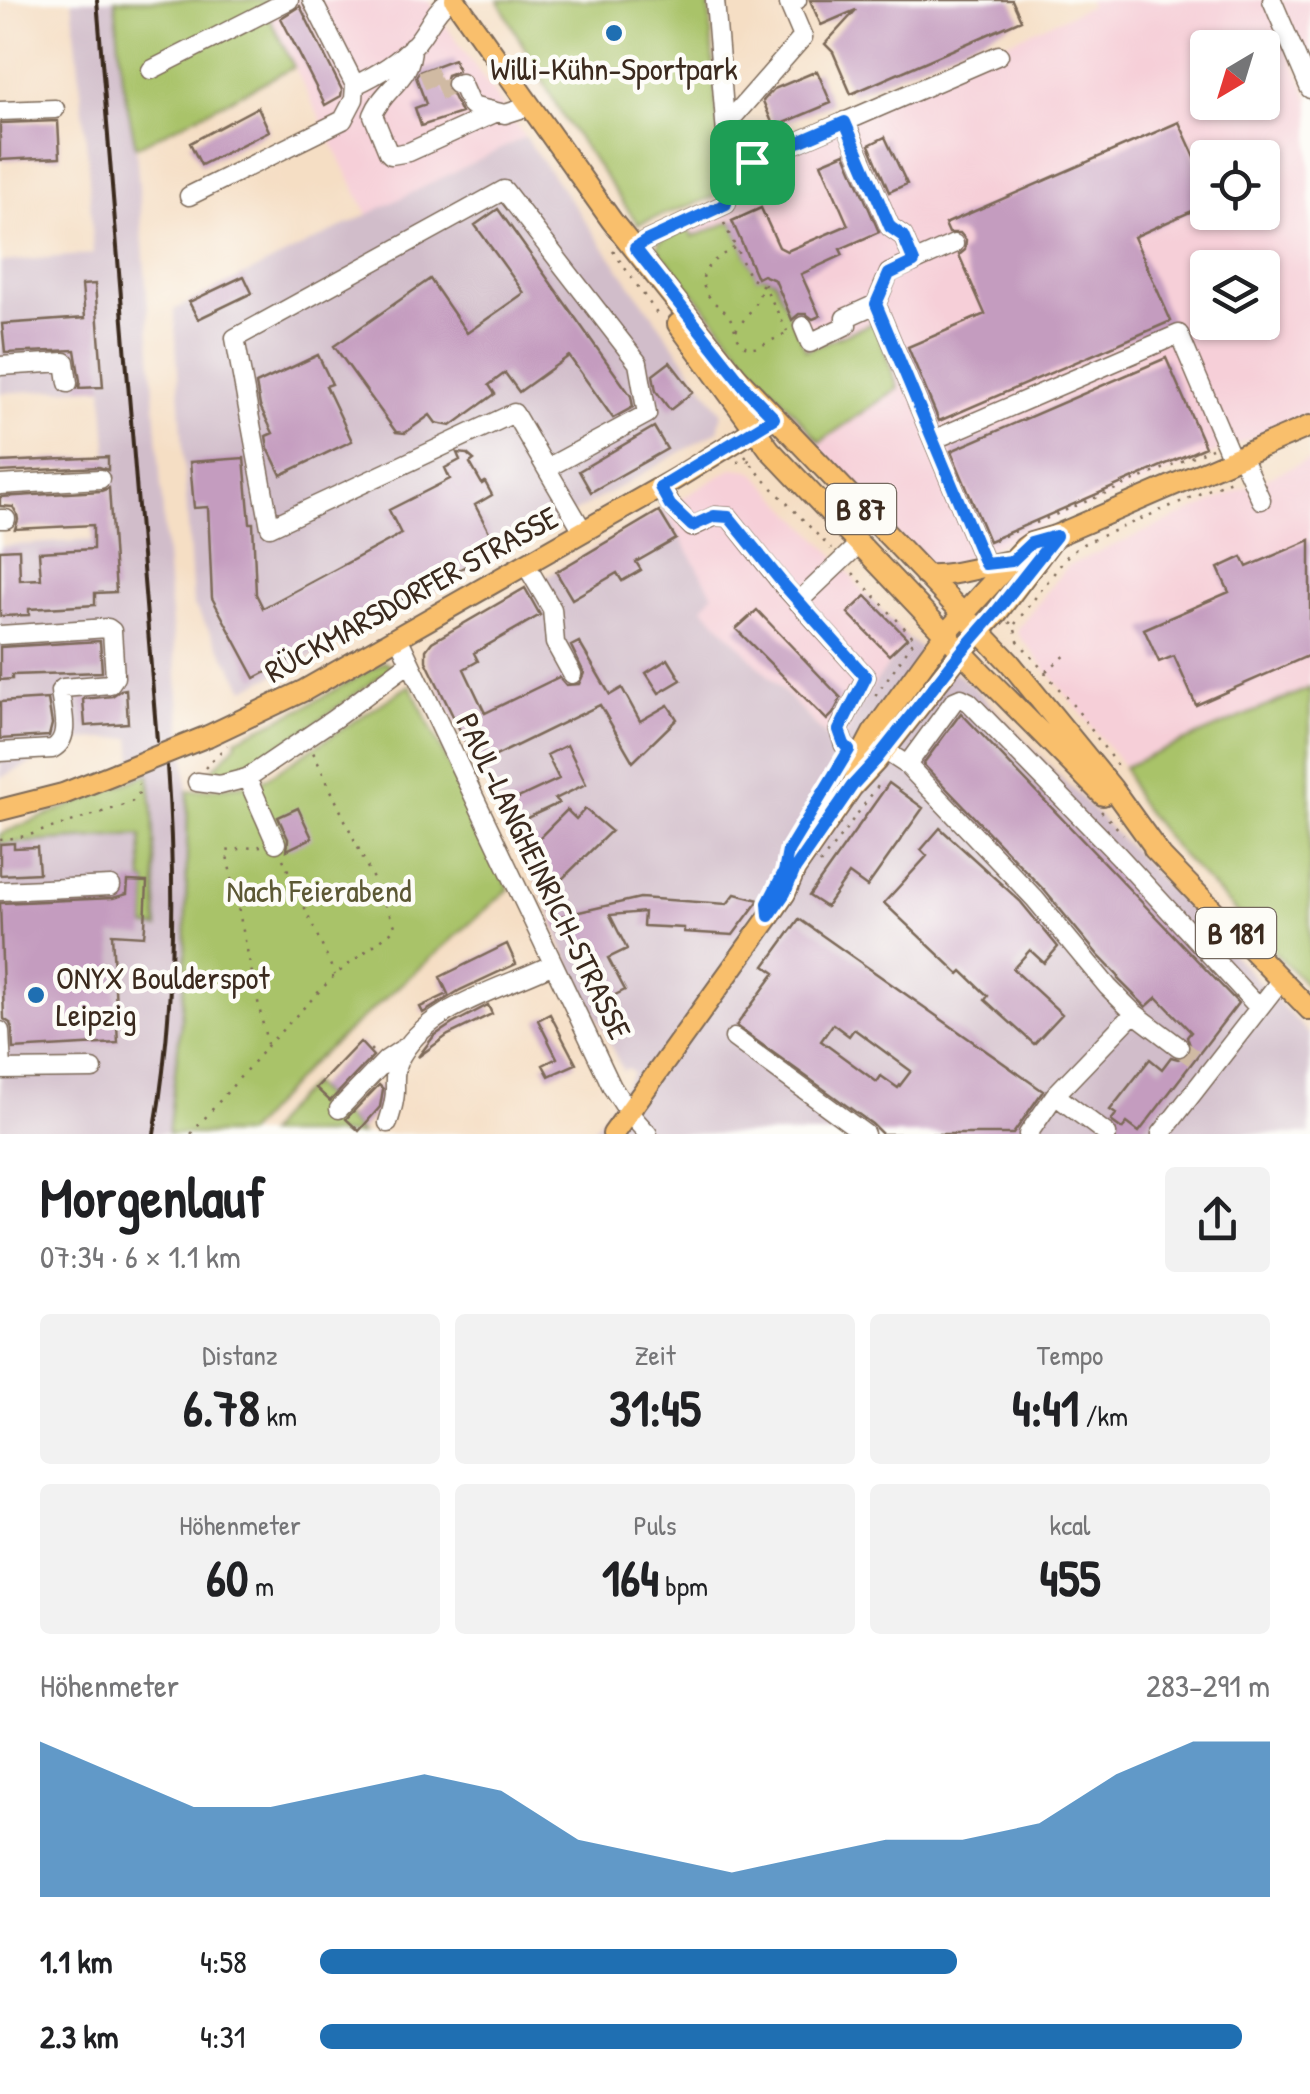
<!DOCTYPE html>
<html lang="de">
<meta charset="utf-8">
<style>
body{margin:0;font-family:"Patrick Hand",sans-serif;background:#f2f2f2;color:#202124;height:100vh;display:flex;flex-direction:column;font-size:38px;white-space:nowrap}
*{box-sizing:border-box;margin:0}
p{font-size:32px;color:#757577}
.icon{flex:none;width:55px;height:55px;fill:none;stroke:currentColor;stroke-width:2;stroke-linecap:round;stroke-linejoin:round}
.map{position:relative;height:1134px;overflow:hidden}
.panel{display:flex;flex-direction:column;background:#fff;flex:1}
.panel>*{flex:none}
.needle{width:65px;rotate:218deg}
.tools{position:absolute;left:1190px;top:30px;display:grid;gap:20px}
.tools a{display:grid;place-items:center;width:90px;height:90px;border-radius:10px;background:#fff;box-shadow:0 2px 8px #0004;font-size:50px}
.pin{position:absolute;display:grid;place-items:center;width:85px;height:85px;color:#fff;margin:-42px;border-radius:20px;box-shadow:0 5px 15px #0006}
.round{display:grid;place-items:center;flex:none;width:105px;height:105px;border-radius:10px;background:#f2f2f2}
.summary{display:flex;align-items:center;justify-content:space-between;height:170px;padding:0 40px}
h1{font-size:55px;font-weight:700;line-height:75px}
.metrics{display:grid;grid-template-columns:repeat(3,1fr);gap:15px;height:170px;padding:10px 40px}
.metrics div{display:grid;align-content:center;border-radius:10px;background:#f2f2f2;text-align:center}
.metrics b{font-size:50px;font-weight:700}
.metrics small{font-size:28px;font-weight:400}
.metrics p{font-size:28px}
.chart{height:280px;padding:20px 40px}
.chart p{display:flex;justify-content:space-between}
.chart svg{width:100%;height:180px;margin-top:10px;fill:#1f6fb2;opacity:.7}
ul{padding:0 40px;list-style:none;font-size:32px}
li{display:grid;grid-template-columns:160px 120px 1fr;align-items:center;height:75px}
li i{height:25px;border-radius:12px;background:#1f6fb2}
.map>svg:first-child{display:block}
</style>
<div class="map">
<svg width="1310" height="1134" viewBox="0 0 1310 1134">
<rect width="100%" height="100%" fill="#fdfcf7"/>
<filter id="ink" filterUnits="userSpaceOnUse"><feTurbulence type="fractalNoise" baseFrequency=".01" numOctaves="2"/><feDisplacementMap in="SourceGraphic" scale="20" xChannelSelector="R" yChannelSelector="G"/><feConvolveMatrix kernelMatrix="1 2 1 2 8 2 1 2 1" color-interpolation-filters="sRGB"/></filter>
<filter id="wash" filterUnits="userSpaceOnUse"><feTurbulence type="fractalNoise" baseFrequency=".0048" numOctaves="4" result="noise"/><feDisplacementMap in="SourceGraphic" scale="40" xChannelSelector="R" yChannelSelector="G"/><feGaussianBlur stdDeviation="2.25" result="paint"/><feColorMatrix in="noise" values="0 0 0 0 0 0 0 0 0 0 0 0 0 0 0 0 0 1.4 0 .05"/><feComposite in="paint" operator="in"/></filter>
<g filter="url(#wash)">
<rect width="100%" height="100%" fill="#f5dec4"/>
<path fill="#f6cfd8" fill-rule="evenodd" d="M282 0H428L525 137 368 215 265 8Z
M1088 0H1267L1310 100V413L933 572 747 381 645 250 732 206 735 160 1090 6ZM1208 48H1262V102H1208ZM1208 158H1262V212H1208ZM1208 268H1262V322H1208Z
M1280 0H1310V69Z
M1310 459V688L1124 767 1017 633 1019 627 1067 566Z
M733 468 750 470 759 477 841 562 866 596 907 638 860 705 841 751 702 607 664 509Z"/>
<path fill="#d1bdca" d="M72 0H115L122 79 136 148 169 594 188 791 185 964 181 1021 168 1134H0V844L141 834 131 738 81 740 0 778V546L113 539 103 387 0 393V262L93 254 88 160Z
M525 137 722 412 718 431 360 634 245 689 193 604 174 310Z
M664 509 713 594 703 607 840 751 860 705 907 638 973 686 1310 1035V1134H590L633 1073 627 1068 623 1071 562 946 553 918 425 655 432 642Z"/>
<path fill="#a9c369" stroke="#727644" stroke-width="2.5" d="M115 0H282L265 9 294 67 136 147 122 79Z
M498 0H709L722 194 638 224 563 117Z
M732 221 757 277 763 275 774 280 806 350 875 322 898 388 820 442 757 371 657 248 660 241 687 229 693 237Z
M384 662 394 666C343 703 293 744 235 768 225 773 216 777 205 778L237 743 236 739 305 707Z
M410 685 509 889 309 1065 246 1134H168L181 1021 185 964 188 791 259 783Z
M1310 688V989L1174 847 1137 800 1124 767Z
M149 774 153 811 158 928 145 926 147 882 143 881 141 835 0 844V834Z
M311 1084 361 1134H266L285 1109Z"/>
<g id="blocks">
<path fill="#c49cbf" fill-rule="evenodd" d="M810 0H1012L1021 20 851 94 833 52 825 44 856 10 821 25Z
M300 6 342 90 341 96 325 105 281 18Z
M454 59 458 71 447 75 444 85 447 93 453 96 461 113 421 126 415 108 426 104 416 77 419 72Z
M817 71 831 103 774 127 763 101 774 89Z
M258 107 269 131 201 165 190 143Z
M58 121 60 157 0 160V123Z
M1179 122 1208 186V204L1134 237 1171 321 939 421 908 347 985 314 959 255 965 250 966 240 960 233H949L945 224Z
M885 137 907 184 889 192 869 145Z
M845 153 879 232 840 249 843 255 801 274 820 316 813 319 806 314H799L792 320 775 280 763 275 757 278 732 221 761 208 779 247 787 251 848 225 821 163Z
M498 209 631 396 633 407 613 418 569 356 519 392 505 373 489 385 495 394 451 426 436 423 430 415 405 433 396 432 334 346 430 279 467 333 524 293 475 225Z
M244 276 252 293 198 319 189 302Z
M95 284 103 387 79 388 80 381 75 350 5 353 2 324 85 318 82 285Z
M318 355 332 384 326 386 352 441 281 475 268 448 266 436 273 433 260 406 256 384Z
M1166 358 1205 447 989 541 951 451Z
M670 362 693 392 670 410 656 391 653 375Z
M654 427 667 449 591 492 579 471Z
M457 453 467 454 474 460 470 463 482 484 485 482 492 495 475 505 498 549 379 612 383 620 370 626 367 619 255 678 212 598 208 507 194 508 190 462 244 458 250 523H253L256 594 263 608 401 534 389 510 450 479 445 468 460 460Z
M108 457V470L99 467 0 472V462Z
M109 488 116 592 95 593V605L29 609V615L0 616V550L19 549 20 580 41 579 39 552 93 549V525L15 529 18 520 17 514 13 507 0 506V497L101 491Z
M659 511 676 539 636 562 641 570 622 581 617 573 572 599 556 572Z
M1310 540V655L1196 705 1174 656 1159 662 1144 629 1229 592 1218 568 1242 557 1247 567Z
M525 588 540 615 474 653 478 661 464 669 485 713 559 677 566 685 579 684 584 673 571 646 579 642 610 695 622 688 640 721 668 705 677 719 633 762 600 705 477 765 426 661V650L432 642Z
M866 596 907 638 889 655 848 613Z
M757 610 841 698 833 714 827 720 736 629Z
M100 641 102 672 12 675V679L0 680V647Z
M668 659 681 680 659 693 646 673Z
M126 689 128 723 85 726 83 699 112 696 121 690Z
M48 699 52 724 49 736 0 739V702Z
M961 713 1238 1003 1139 1132 1127 1123 1122 1129 1111 1121 1116 1114 1110 1110 1150 1059 1162 1069 1171 1057 1178 1059 1188 1055 1191 1048 1187 1037 1191 1032 1157 997 1146 1007 1118 979 1119 977 1098 955 1044 890 923 764Z
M567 745 586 784 555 799 559 803 512 825 503 805 559 779 547 755Z
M889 783 923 808 867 887 849 874 826 907 809 896Z
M298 808 312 838 287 850 288 839 278 817Z
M585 809 611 831 554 887 531 864 534 861 525 852 567 810 576 819Z
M940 828 1020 901 1058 947 1044 963 1030 950 1013 969 1062 1014 1034 1044 985 1000 988 996 962 971 959 974 884 903 927 856 921 850Z
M14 843V848L37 847 39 873 0 875V844Z
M128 881 147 882 145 926 144 936 112 934 118 1043 13 1049 12 1029 10 1023 4 1019 0 903 113 898 127 894Z
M735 894 759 900 733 935 684 932V928L643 926 644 912 610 915 627 949 608 958 625 990 605 1000 568 927 556 929 553 918 640 898 727 904Z
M799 919 1043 1091 1013 1134H882L872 1124 736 1026 775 973 765 966ZM833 1024 849 1036 854 1029 911 1071 898 1088 881 1076 877 1082 821 1041Z
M507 944 516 964 460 990 423 1013 420 1007 448 994 440 977Z
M488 1005 492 1014 448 1035 418 1057 434 1036 452 1024Z
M550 1014 576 1064 549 1076 543 1065 557 1058 538 1020Z
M360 1042 373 1056 330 1101 316 1088Z
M379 1085 383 1089 380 1107 359 1131 346 1119Z"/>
</g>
</g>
<g filter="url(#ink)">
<use href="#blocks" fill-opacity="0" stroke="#7c6958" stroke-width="2.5"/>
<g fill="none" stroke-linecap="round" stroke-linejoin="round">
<path stroke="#d0baa3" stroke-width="18" stroke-dasharray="18 9" stroke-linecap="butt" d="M427 69 436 92 456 84
M1179 1047 1195 1059"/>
<g stroke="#7c6958" stroke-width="21">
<path id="minor" d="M312 0 355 85
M1272 0 1310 89
M412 46C412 80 384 87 373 115L388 152 391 155 409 152 497 112
M151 70 289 0
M456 84 461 83 471 106 505 114 530 106
M0 111 55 109
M845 121 890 227 903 236 914 262
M726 125 803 37 789 4 797 0
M730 183 752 162 999 55
M189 196 343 120 354 99 355 85C377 75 398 62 415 44 428 30 433 12 449 0
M635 248 646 241 726 204 730 183 715 0
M876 304 985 564
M803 326 810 343 847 325 845 318 876 304 889 273 954 244
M0 366 65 362 68 383
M933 440 1179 334 1232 459
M1241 456 1261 500
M547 468 647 414 638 363 504 190 235 338 270 527 514 413 583 531
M0 485 100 479
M660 487 671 505 692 527 715 516 729 517 783 585 866 677 839 730 844 745 860 761
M0 519H6
M526 565 552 609 555 643 572 674
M798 602 859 544
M0 635 108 628 112 631 115 677 110 684 63 688 60 691C62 711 72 739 52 749L0 752
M398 637 612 1087 629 1113 648 1134
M884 750 907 765 954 701 961 698 969 702 1118 855 1259 1008
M907 765 1035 899 1108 987 1134 1013 1179 1047
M247 778 276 843
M197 782 220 785 247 778 334 719 409 663
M0 891 111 886
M0 1031 2 1070
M734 1038 865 1134
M0 1070 93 1069
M1055 1095 1134 1013
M339 1109 386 1060 404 1048
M388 1123C390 1116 393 1108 394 1100 397 1088 392 1075 398 1062 424 1006 503 989 553 964
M1028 1134 1055 1095 1107 1134
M1161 1134 1281 980"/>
</g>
<g stroke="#7c6958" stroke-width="24">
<path id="major" d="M455 0 612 221 736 376 1010 663 1112 788 1161 856
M678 324 770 450 982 673 1103 795
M925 575C955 577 983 565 1012 561
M208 736 305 690 675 479 764 424
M854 782 863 752 873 733 926 660 945 634 1024 548 1031 543 1055 536 1310 426
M0 810 63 794 116 773
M1154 849 1310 1010
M613 1134 769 917 785 893 795 869 852 787 876 761 962 651 997 613 1055 536"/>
</g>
<path stroke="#7c6958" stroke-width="2.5" stroke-dasharray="2.5 8" stroke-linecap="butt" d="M724 223 750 278 765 287 787 331
M734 248C714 259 691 273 710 298 715 305 723 308 728 315 739 330 731 336 749 349L759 347 788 332
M613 251 660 318
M736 330 752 309 766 282
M745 456 761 476 831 549
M737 462 754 460
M1036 523 1212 448
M994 540 1019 530
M853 573 915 639 874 698
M1009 622 1014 626 1018 641 1078 711 1120 770
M1015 624 1068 555 1083 544 1231 480
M1046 671 1066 655
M205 768 227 745
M1101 811 1123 834
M0 840 26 836 128 804 136 799 140 791 138 785
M793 841 839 768
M261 846 226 851 267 1044
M283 859 335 975
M820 864 878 786
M372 1051 369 1048 373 1046
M191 1134 268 1045 335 975 396 928 312 750"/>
<use href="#minor" stroke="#fff" stroke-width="18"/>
<use href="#major" stroke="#f9bf6c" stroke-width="20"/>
<path stroke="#3b2a1e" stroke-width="4" d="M97 0 157 741
M154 1134C175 1012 176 889 167 766"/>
<g stroke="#7c6958" stroke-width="24" stroke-linecap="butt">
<path id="major-bridge" d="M116 773 208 736"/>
</g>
<use href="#major-bridge" stroke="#f9bf6c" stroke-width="20"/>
</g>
</g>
<g fill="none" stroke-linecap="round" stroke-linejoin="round" filter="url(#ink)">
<g stroke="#fff" stroke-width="20">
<path id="route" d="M845 122 890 227 903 236 914 262 889 274 876 304 985 564 1012 561 1031 543 1056 536 996 612 962 651 876 760 852 786 795 869 785 893 769 916 768 903 784 872 788 851 849 750 844 744 839 730 866 677 784 585 729 517 714 516 692 526 670 505 660 487 774 418 747 390 635 248 646 241 726 204 730 183 752 162Z"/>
</g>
<use href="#route" stroke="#1a73e8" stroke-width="12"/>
</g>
<g fill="#1f6fb2" stroke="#fdfcf7" stroke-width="4">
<circle cx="614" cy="33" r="10"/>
<circle cx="36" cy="995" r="10"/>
</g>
<g text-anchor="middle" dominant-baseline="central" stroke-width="9" stroke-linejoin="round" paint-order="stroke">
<g fill="#fdfcf7" stroke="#75695f" stroke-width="2.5">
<rect x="826" y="484" width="70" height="50" rx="8"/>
<rect x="1196" y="908" width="80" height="50" rx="8"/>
</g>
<g font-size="30" font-weight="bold" fill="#3b2a1e">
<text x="861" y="509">B 87</text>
<text x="1236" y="933">B 181</text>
</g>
<g font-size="32" fill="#3b2a1e" stroke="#fdfcf7">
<text x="614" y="68">Willi-Kühn-Sportpark</text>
<text x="56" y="977" text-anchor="start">ONYX Boulderspot<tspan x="56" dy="37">Leipzig</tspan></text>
</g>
<g font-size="32" fill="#3b2a1e" stroke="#fdfcf7">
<text transform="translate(411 594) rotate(-29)">RÜCKMARSDORFER STRASSE</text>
<text transform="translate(544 876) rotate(64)">PAUL-LANGHEINRICH-STRASSE</text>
</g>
<g font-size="32" fill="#5c5834" stroke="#fdfcf7">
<text x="319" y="890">Nach Feierabend</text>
</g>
</g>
</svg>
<div class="tools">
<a><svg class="needle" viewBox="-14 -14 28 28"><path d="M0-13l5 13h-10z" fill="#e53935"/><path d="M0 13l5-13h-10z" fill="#757577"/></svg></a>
<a><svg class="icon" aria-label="locate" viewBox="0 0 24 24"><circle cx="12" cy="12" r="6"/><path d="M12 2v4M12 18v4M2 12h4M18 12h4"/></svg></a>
<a><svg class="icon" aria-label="layers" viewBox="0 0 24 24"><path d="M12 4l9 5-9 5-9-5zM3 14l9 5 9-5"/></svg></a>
</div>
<div class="pin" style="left:752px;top:162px;background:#1e9e55"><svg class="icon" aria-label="arrive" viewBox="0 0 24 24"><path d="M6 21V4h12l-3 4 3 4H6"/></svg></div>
</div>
<section class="panel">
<div class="summary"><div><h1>Morgenlauf</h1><p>07:34 · 6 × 1.1 km</p></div><a class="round"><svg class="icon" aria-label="share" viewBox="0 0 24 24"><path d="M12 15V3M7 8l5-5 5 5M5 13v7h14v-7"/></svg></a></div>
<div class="metrics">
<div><p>Distanz</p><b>6.78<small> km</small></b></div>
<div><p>Zeit</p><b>31:45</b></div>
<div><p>Tempo</p><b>4:41<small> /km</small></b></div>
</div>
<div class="metrics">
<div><p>Höhenmeter</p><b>60<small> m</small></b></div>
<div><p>Puls</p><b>164<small> bpm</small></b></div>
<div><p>kcal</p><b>455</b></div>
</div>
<div class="chart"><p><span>Höhenmeter</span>283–291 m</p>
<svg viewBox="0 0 160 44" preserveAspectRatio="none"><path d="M0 44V6L10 14L20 22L30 22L40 18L50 14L60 18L70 30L80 34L90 38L100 34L110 30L120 30L130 26L140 14L150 6L160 6V44z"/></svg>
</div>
<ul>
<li><b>1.1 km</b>4:58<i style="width:67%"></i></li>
<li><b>2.3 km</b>4:31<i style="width:97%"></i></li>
</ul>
</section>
